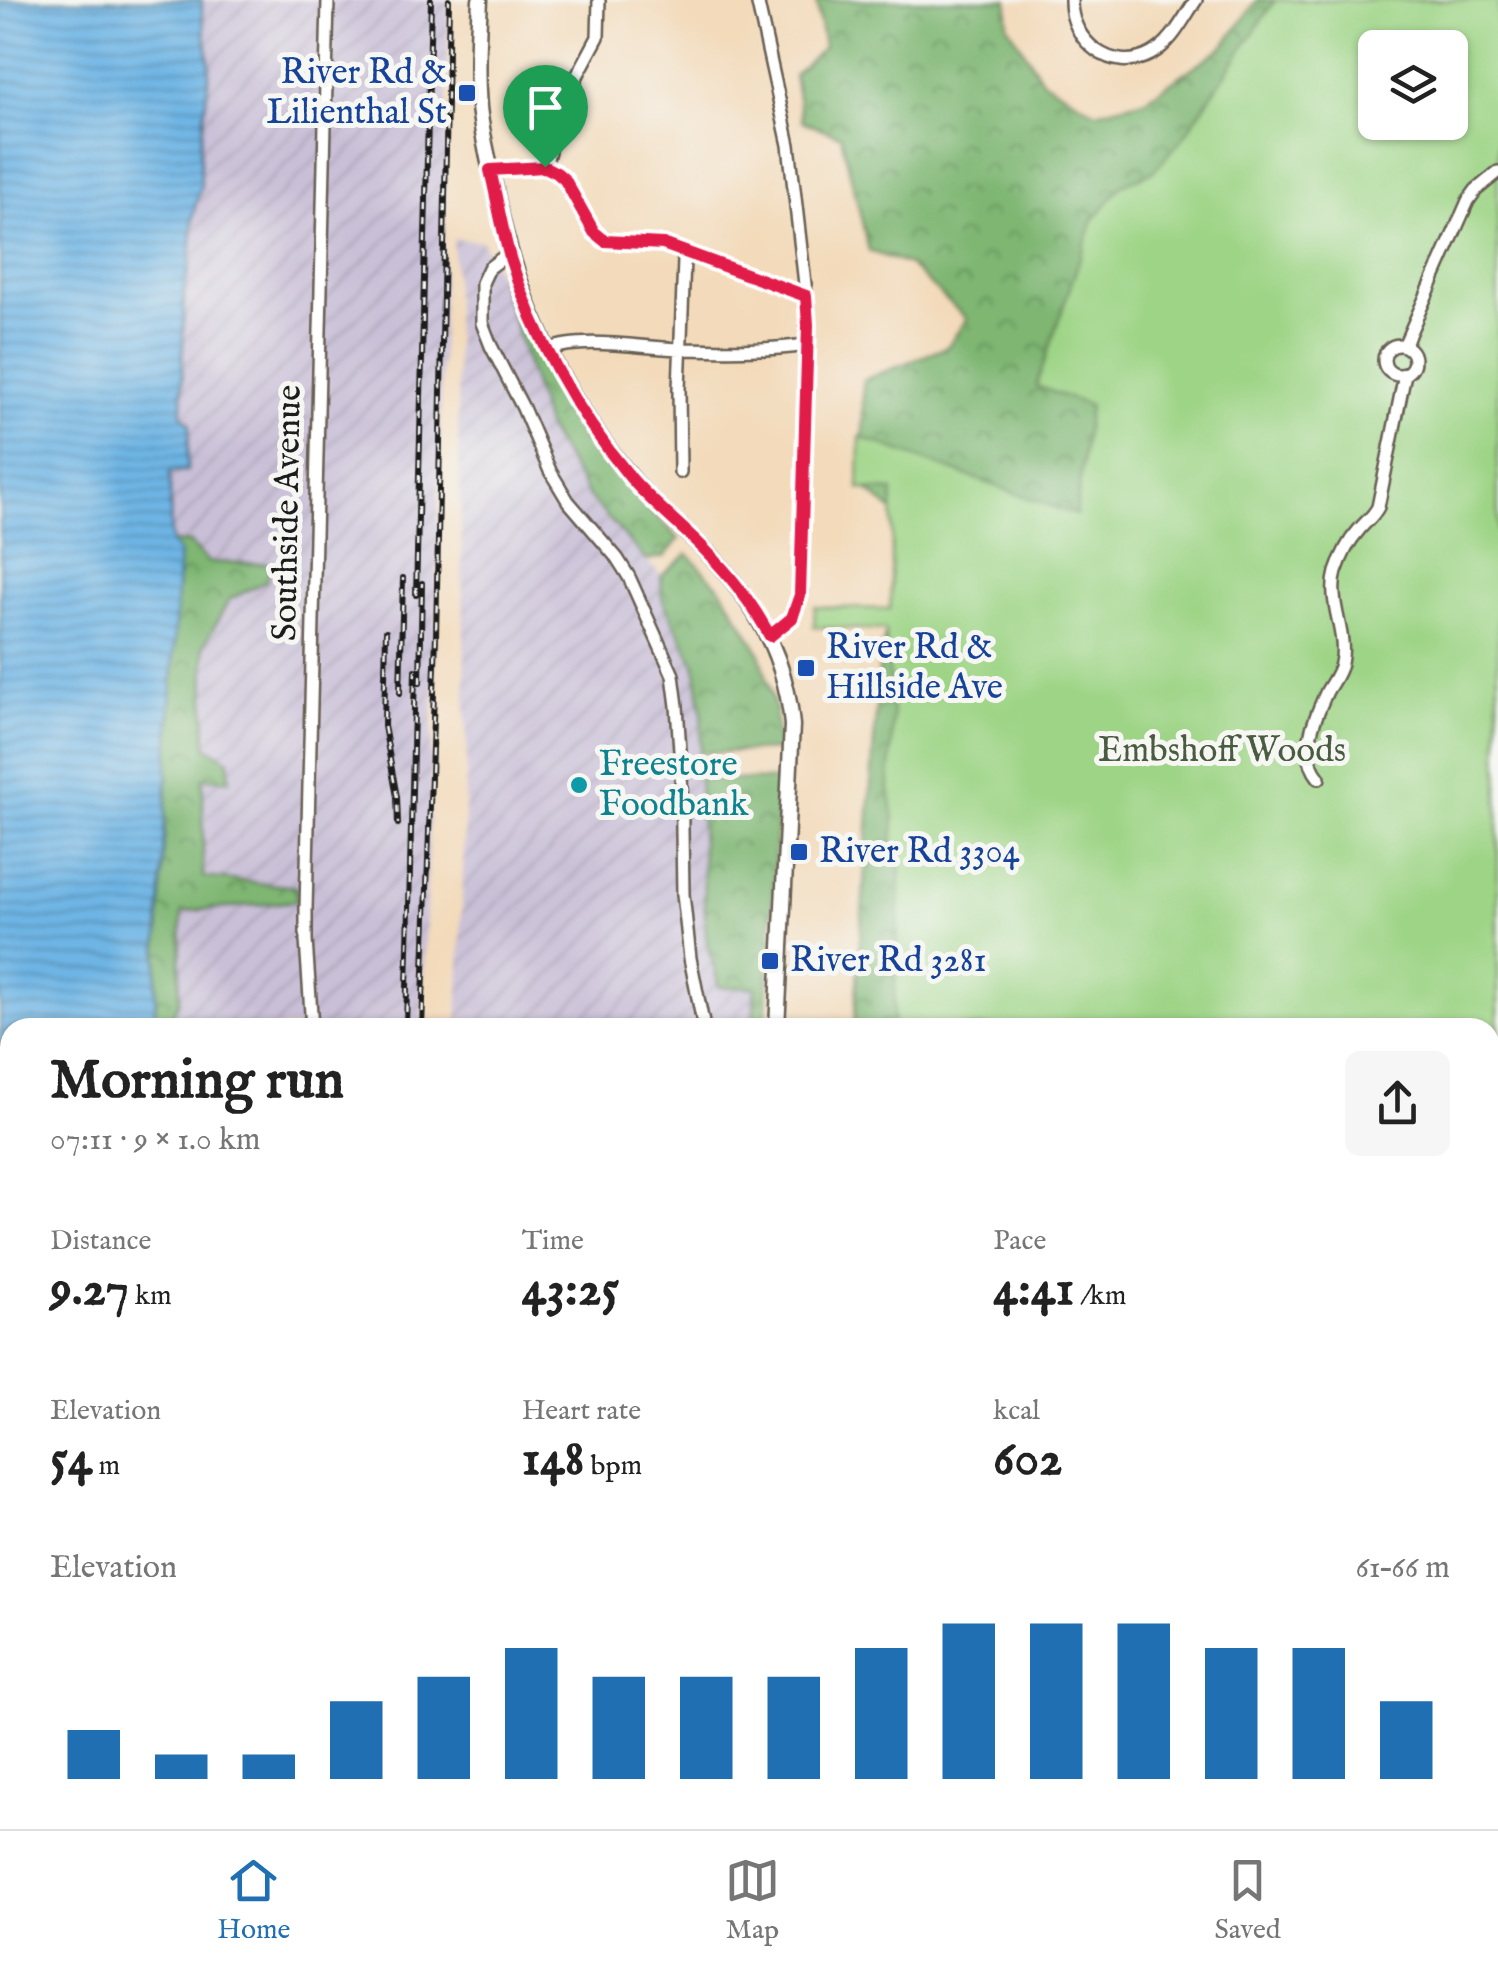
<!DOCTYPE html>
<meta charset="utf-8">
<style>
body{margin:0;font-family:"IM FELL English",serif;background:#f6f6f6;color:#222;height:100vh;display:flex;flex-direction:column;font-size:38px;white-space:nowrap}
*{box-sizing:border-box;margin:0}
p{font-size:32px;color:#767676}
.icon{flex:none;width:55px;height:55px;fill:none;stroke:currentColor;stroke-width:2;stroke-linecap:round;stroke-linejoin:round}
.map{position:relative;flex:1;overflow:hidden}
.panel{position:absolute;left:0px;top:1018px;width:1500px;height:812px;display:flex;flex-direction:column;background:#fff;border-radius:30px 30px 0 0;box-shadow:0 2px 8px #0004}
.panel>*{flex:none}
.fabs{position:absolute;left:1358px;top:30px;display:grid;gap:20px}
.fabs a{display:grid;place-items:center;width:110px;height:110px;border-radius:15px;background:#fff;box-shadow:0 2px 8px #0004;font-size:50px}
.pin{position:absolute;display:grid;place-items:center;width:85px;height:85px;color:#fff;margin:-102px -42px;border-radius:50% 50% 50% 0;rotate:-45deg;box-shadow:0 0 10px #0007}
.pin .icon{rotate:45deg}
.round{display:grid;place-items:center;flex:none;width:105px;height:105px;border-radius:15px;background:#f6f6f6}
.head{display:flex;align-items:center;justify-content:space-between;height:170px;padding:0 50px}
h1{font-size:55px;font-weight:700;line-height:75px}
.metrics{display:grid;grid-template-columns:repeat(3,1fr);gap:15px;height:170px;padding:10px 50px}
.metrics div{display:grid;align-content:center}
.metrics b{font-size:50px;font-weight:700}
.metrics small{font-size:28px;font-weight:400}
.metrics p{font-size:28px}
.chart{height:280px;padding:20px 50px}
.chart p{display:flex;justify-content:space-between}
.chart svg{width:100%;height:180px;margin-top:10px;stroke:#1f6fb2;stroke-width:6}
.tabs{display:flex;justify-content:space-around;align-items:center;height:140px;border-top:2px solid #e0e0e0;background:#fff;font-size:28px;color:#767676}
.tabs a{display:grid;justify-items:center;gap:5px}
.tabs .current{color:#1f6fb2}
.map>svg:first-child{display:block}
</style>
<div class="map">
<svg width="1498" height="1829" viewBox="0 0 1498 1829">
<defs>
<pattern id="industrial-furrows" width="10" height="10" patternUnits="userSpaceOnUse" patternTransform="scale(2.5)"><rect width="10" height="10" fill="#c9bfd7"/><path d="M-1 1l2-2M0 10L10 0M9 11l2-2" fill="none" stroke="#aca4b8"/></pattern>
<pattern id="forest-crowns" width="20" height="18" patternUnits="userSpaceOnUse" patternTransform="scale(2.5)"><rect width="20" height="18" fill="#7eb672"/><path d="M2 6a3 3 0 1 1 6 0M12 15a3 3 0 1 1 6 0" fill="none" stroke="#66935d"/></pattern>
<pattern id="water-rules" width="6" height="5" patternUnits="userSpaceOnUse" patternTransform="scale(2.5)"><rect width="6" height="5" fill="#6eb5e5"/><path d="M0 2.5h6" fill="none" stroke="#5a92b9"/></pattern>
</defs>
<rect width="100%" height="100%" fill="#f6f6f2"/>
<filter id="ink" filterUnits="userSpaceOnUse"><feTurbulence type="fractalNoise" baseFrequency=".01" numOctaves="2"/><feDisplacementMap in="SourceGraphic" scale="20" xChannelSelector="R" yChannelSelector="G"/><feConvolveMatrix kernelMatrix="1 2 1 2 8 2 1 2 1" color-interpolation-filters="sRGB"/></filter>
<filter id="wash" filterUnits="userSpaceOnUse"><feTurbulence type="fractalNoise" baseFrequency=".0048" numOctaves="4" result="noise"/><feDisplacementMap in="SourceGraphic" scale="40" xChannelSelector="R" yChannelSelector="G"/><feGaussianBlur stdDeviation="2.25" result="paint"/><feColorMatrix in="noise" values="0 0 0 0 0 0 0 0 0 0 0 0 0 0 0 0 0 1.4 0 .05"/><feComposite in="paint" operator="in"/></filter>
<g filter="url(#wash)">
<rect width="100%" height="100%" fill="#f3daba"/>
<path fill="url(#industrial-furrows)" d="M202 0H449L436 636 422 1027 154 1028 179 553 171 542 170 471 187 470 190 423 182 415 184 289 190 265 193 215 201 185 200 151 209 67 202 14Z
M453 239 482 241 500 278 589 497 661 576 662 599 695 663 702 714 699 779 755 987 753 1027H458L467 744Z
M356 1820H561L563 1829H363Z
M584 1820H701L703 1829H586Z"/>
<path fill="url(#forest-crowns)" stroke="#4d6947" stroke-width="2.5" d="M816 0H1008V25L1042 80 1096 112 1145 100 1223 47 1257 0H1498L1450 48H1375L1368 120 1498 676V1597L1490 1605V1028L854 1027 880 655 906 557 893 511 863 487V380L947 347 967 319 909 265 869 251 841 136 802 121 794 75 824 47Z
M500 278 553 389 589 444 679 539 664 557 646 560 589 497 547 428Z
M171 542 190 543 208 562 272 564 266 581 229 600 204 645 206 746 229 760V780L203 778V877L297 887V901L182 912 179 1001 167 1027 154 1028 179 553Z
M688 554 723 591 760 653 775 708 778 750 700 753 702 714 695 664 662 599 661 576Z
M699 779 779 780 766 1027H753L755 987H719L706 937Z"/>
<path fill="#9dd485" stroke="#5c7850" stroke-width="2.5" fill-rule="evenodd" d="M1275 0H1498V1565L1490 1567V1028L893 1027 901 864 891 863 894 819 889 789 893 714 885 630 814 627 815 607 890 609 893 491 859 489 860 437 1076 515 1089 405 1036 386 1093 220 1122 185 1154 171 1183 138ZM1375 48H1450V122H1375Z
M898 1820H1001L1002 1829H837Z"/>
<path fill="url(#water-rules)" stroke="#456880" stroke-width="2.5" d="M0 0H202V14L210 67 200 151 201 185 193 215 190 265 184 289 182 415 190 423 187 471 170 472 171 542 179 553 154 1027 10 1028V1820H356L363 1829H0Z"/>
</g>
<g filter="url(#ink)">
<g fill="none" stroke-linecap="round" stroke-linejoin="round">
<g stroke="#675e53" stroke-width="16">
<path id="minor" d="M757 0 789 145 808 310 800 595 793 617 770 637
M1071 0C1070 41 1112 75 1151 54 1172 43 1183 19 1196 0
M545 167 550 147 558 129 569 91 598 37 599 0
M490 170 545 167 557 173 565 180 595 234 605 241 663 244 806 297
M509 253 489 268 482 283V323L491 346 523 408 550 471 568 501 617 558 629 577 673 675 677 706 681 766 683 894 690 958 704 1028
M1384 360a15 15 0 1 1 30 0a15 15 0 1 1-30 0Z
M1404 346 1468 201 1476 190 1498 172
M548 350C582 336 643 348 681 349 722 350 765 351 806 345
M680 472 679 389 684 260 681 251
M1319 778C1298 753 1315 717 1327 691 1332 682 1339 674 1341 663 1348 634 1327 602 1336 572 1341 557 1348 542 1358 531 1365 522 1373 517 1378 507L1405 374
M312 1028 306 940V909L328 0
M1490 1662 1498 1661
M1490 1776 1498 1772
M525 1820 528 1829
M701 1820 703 1829
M1161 1829 1174 1820
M1193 1829 1207 1820
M1384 1829 1402 1820"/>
</g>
<g stroke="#675e53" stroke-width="19">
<path id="major" d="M480 0C478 35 476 72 479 107 482 135 489 162 495 189 516 297 559 392 630 476 652 504 681 526 706 551 755 600 786 656 792 725L777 1028
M757 1820 762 1829"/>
</g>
<use href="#minor" stroke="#fff" stroke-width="11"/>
<use href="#major" stroke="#fff" stroke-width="14"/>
<g stroke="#1c1c1c" stroke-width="6">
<path id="rail" d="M416 595 431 0
M386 631 384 726 397 797 398 824
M420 683 422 583
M400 693 403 578
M406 1028 415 670
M422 1028 436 636 449 0
M516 1820 518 1829
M544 1820 548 1829
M561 1820 563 1829"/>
</g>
<use href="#rail" stroke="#f6f6f2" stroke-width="2.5" stroke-dasharray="8" stroke-linecap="butt"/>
</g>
</g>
<g fill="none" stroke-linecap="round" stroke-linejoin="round" filter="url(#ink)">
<g stroke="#fff" stroke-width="20">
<path id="route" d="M545 167 557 173 565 180 594 232 605 241 663 244 806 296 808 325 800 595 792 618 770 636C753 605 732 577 706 551 682 526 653 504 630 477 577 413 535 338 510 258 502 229 497 199 490 170Z"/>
</g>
<use href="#route" stroke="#e11d48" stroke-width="12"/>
</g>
<g fill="#1a4fb4" stroke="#f6f6f2" stroke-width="4">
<rect x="457" y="83" width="20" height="20" rx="5"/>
<rect x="796" y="658" width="20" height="20" rx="5"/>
<rect x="789" y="842" width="20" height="20" rx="5"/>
<rect x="760" y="951" width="20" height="20" rx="5"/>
</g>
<circle fill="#0f9aa8" stroke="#f6f6f2" stroke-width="4" cx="579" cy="785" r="10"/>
<g text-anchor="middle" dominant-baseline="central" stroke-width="10" stroke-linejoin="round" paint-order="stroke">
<g font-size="35" fill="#164399" stroke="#f6f6f2" text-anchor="start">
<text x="447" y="73" text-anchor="end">River Rd &amp;<tspan x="447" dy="40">Lilienthal St</tspan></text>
<text x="826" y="648">River Rd &amp;<tspan x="826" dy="40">Hillside Ave</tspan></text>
<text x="819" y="852">River Rd 3304</text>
<text x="790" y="961">River Rd 3281</text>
</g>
<g font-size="35" fill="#1c1c1c" stroke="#f6f6f2">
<text transform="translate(288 513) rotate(-89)">Southside Avenue</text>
</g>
<g font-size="35" fill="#495c41" stroke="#f6f6f2">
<text x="1222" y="751">Embshoff Woods</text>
</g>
<g font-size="35" fill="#0d838f" stroke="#f6f6f2" text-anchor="start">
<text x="599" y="765">Freestore<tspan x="599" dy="40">Foodbank</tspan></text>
</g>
</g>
</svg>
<div class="fabs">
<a><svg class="icon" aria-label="layers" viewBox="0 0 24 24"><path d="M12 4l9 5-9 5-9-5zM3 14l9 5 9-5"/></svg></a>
</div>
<div class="pin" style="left:545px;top:167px;background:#1e9e55"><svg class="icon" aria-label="arrive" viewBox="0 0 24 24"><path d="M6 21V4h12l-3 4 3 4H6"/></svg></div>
<section class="panel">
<div class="head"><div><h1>Morning run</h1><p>07:11 · 9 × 1.0 km</p></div><a class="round"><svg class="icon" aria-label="share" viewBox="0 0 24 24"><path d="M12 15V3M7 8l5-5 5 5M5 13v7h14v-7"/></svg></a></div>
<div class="metrics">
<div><p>Distance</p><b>9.27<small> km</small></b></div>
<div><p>Time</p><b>43:25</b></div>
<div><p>Pace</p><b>4:41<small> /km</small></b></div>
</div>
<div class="metrics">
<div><p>Elevation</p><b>54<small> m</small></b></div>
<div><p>Heart rate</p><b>148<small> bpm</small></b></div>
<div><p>kcal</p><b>602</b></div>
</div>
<div class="chart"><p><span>Elevation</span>61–66 m</p>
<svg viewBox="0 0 160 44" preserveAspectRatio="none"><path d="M5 44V32M15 44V38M25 44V38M35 44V25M45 44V19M55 44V12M65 44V19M75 44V19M85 44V19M95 44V12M105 44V6M115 44V6M125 44V6M135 44V12M145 44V12M155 44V25"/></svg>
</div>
</section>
</div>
<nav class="tabs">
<a class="current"><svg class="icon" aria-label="home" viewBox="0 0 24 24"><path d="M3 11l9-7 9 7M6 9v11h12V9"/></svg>Home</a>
<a><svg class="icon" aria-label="map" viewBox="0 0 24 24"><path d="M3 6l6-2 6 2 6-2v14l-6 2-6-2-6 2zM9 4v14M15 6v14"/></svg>Map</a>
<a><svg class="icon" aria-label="saved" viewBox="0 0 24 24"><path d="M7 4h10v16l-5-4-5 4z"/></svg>Saved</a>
</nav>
